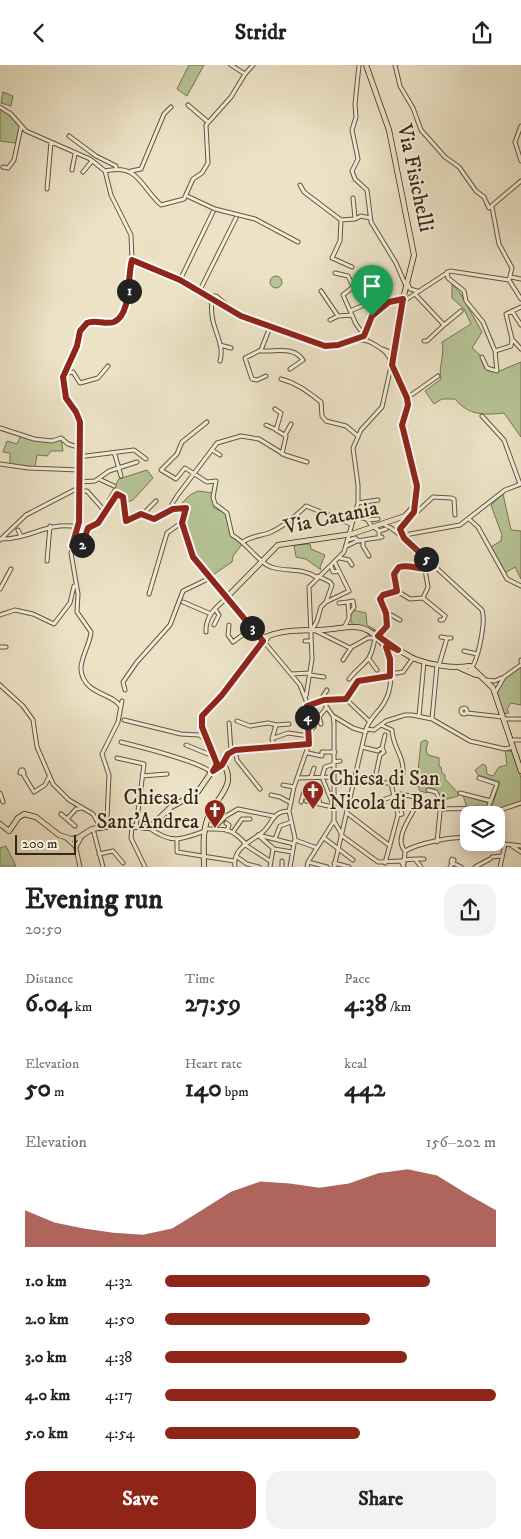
<!DOCTYPE html>
<meta charset="utf-8">
<style>
body{margin:0;font-family:"IM FELL DW Pica",serif;background:#f2f2f2;color:#222;height:100vh;display:flex;flex-direction:column;font-size:19px;white-space:nowrap}
*{box-sizing:border-box;margin:0}
p{font-size:16px;color:#767676}
.icon{flex:none;width:28px;height:28px;fill:none;stroke:currentColor;stroke-width:2;stroke-linecap:round;stroke-linejoin:round}
.map{position:relative;height:802px;overflow:hidden}
.drawer{display:flex;flex-direction:column;background:#fff;flex:1}
.drawer>*{flex:none}
.controls{position:absolute;left:460px;top:741px;display:grid;gap:10px}
.controls a{display:grid;place-items:center;width:45px;height:45px;border-radius:10px;background:#fff;box-shadow:0 2px 12px #0003;font-size:25px}
.scale{position:absolute;left:15px;bottom:12px;width:61px;box-sizing:border-box;padding-left:5px;border:2px solid #352715;border-top:0;font-size:14px;line-height:18px;white-space:nowrap;color:#352715;-webkit-text-stroke:4px #f3edda;paint-order:stroke}
.pin{position:absolute;display:grid;place-items:center;width:42px;height:42px;color:#fff;margin:-51px -21px;border-radius:50% 50% 50% 0;rotate:-45deg;box-shadow:0 0 5px #0007}
.pin .icon{rotate:45deg}
.km{position:absolute;width:25px;height:25px;margin:-12px;border-radius:50%;background:#222;color:#fff;font-size:14px;line-height:25px;text-align:center}
.round{display:grid;place-items:center;flex:none;width:52px;height:52px;border-radius:15px;background:#f2f2f2}
.overview{display:flex;align-items:center;justify-content:space-between;height:85px;padding:0 25px}
h1{font-size:28px;font-weight:700;line-height:38px}
.figures{display:grid;grid-template-columns:repeat(3,1fr);gap:8px;height:85px;padding:5px 25px}
.figures div{display:grid;align-content:center}
.figures b{font-size:25px;font-weight:700}
.figures small{font-size:14px;font-weight:400}
.figures p{font-size:14px}
.chart{height:140px;padding:10px 25px}
.chart p{display:flex;justify-content:space-between}
.chart svg{width:100%;height:90px;margin-top:5px;fill:#8f2418;opacity:.7}
.action{display:flex;gap:10px;margin-top:auto;padding:10px 25px}
.action a{flex:1;height:58px;border-radius:15px;background:#8f2418;color:#fff;font-size:20px;font-weight:700;line-height:58px;text-align:center}
.action a+a{background:#f2f2f2;color:#222}
ul{padding:0 25px;list-style:none;font-size:16px}
li{display:grid;grid-template-columns:80px 60px 1fr;align-items:center;height:38px}
li i{height:12px;border-radius:6px;background:#8f2418}
header{display:flex;justify-content:space-between;align-items:center;height:65px;padding:0 25px;background:#fff;font-size:22px;font-weight:700}
.map>svg:first-child{display:block}
</style>
<header><svg class="icon" aria-label="back" viewBox="0 0 24 24"><path d="M15 5l-7 7 7 7"/></svg>Stridr<svg class="icon" aria-label="share" viewBox="0 0 24 24"><path d="M12 15V3M7 8l5-5 5 5M5 13v7h14v-7"/></svg></header>
<div class="map">
<svg width="521" height="802" viewBox="0 0 521 802">
<rect width="100%" height="100%" fill="#ece3c6"/>
<filter id="stains"><feTurbulence type="fractalNoise" baseFrequency=".004" numOctaves="4"/><feColorMatrix values="0 0 0 0 .2 0 0 0 0 .09 0 0 0 0 .02 0 0 0 .5 -.17"/></filter>
<radialGradient id="worn" r=".72"><stop offset=".6" stop-color="#630" stop-opacity="0"/><stop offset="1" stop-color="#630" stop-opacity=".3"/></radialGradient>
<path fill="#b6c496" stroke="#767656" d="M189 0H204L187 31 177 24Z
M3 27 13 31 11 41 1 38Z
M0 43C9 49 14 55 20 62L16 78 0 76Z
M270 217a6 6 0 1 1 12 0a6 6 0 1 1-12 0Z
M452 219 460 228 482 267 472 283 481 291 484 302 497 307 521 297V372L504 348C484 350 469 351 455 334H442L434 339 425 326 441 314C438 301 445 291 442 277L471 259 464 244 452 233Z
M21 370 43 375 61 373 63 386H51L47 391 37 390 35 402 10 399V388L3 387 7 376 17 379Z
M147 405 153 413 133 435 124 438 123 431 119 428 114 430 111 436 107 435 119 414Z
M198 426 213 428 214 443 225 448 231 470 243 478 233 491 232 497 210 512 194 492 184 461 187 444 179 441 190 430Z
M503 429 511 465 521 466V514L515 502 505 508 489 483 501 476 502 470 491 440Z
M310 479 311 484 325 490 320 502 321 505 306 494 296 492 294 480Z
M353 545 366 548 367 560 379 567 352 559 350 552Z
M521 601V640L511 638 507 644 509 648 503 649 496 628 505 613Z
M425 675 428 677 426 685 428 690 439 693V701L441 702 442 708 445 710V714L459 729 458 731 444 735V742H442C442 732 439 724 428 723L427 728 420 726 413 711 418 706 421 677Z
M505 685 513 687 521 713V736L493 746 487 745 493 738 500 717 478 710 475 705 483 699 486 701 487 709 493 711 499 702 507 700Z
M463 730 489 738 486 742 467 743Z
M6 781 16 801H0V783Z"/>
<g fill="none" stroke-linecap="round" stroke-linejoin="round">
<g stroke="#635641" stroke-width="5">
<path id="minor" d="M231 0 245 9
M359 0 355 39 356 52 352 65 358 94 352 106 355 114 367 125 371 157 396 198 406 221
M395 0 400 21 413 43 421 65 445 92 459 102 476 126 484 132 489 143 521 116
M188 40 208 57
M0 42 11 49 26 66 90 94 105 106 111 130 131 170 132 195 128 210 129 229 122 248 115 256 89 257 80 266 77 281 63 313 66 333 76 347 79 357V457L71 488 78 529 77 547 91 567C90 580 80 593 81 605 84 630 113 628 120 641
M521 61 515 77 521 96
M69 71 96 91 116 101V104
M3 102 8 103 14 95 21 62
M72 105 75 89
M105 106C138 98 140 121 161 140L184 134 193 114 202 108 208 98 206 60 231 32 245 9 253 0
M131 106 141 104 164 49 171 42
M83 107 92 96
M300 120 304 127 341 155 355 154 361 151 370 153
M47 124 51 77
M187 131 215 144 255 154 298 177
M353 133 355 153
M492 142 499 179 512 203 509 215
M341 155 340 176 332 193 352 202
M132 195 180 215 241 251 321 280C344 285 355 265 377 281 385 286 389 289 391 298
M447 207 448 213 464 226 466 236 483 257 495 286 497 306 487 303 482 292
M335 208 348 211 353 221
M511 212 521 214
M180 215 213 147
M509 215 521 234
M358 218 343 230 356 259 366 273
M408 219 410 224 417 226
M321 226 338 251
M199 227 236 153
M415 229 444 260 427 276H424
M207 231H216L228 241
M211 234C212 240 211 244 212 250 213 265 225 280 220 296
M404 236 450 206 509 215
M350 246 364 240
M512 246 521 260
M330 255 338 251 352 250
M444 260 461 246
M363 272C367 268 366 263 368 257 373 243 390 236 403 234
M512 274 521 284
M220 280 231 283
M383 284 394 289
M261 286C277 287 293 281 303 295L290 304
M495 286 511 281 512 274 506 249 521 242
M64 309 73 307 80 318 98 313 108 301
M266 311 257 315 252 314 245 293 261 285 270 262
M281 314C297 318 308 327 321 337L322 351 326 356 346 361 358 371
M407 333 438 311
M275 344 281 348 276 365 286 371 282 389
M482 351 504 375 520 419
M207 357 182 377 177 389 161 405 176 414 185 403 207 417 216 416 213 432 215 439 227 448 232 470C246 477 260 499 271 502 286 507 304 503 316 512
M266 360 275 364
M0 363 34 374 52 376 61 373 68 379 78 382
M285 370 291 359
M212 385 220 390
M115 390 121 411
M78 392 134 385 146 394
M0 399 28 403 80 405
M99 414 114 421
M80 417 95 416 109 406 137 397
M79 426H87L103 444
M358 438 378 435
M173 444 172 439 177 431 217 378 241 371 259 374 285 390 307 397
M412 445 416 448 433 432 451 433 454 434 455 450
M143 449 156 436
M355 451 367 454 372 462
M469 454 478 462 507 514 521 521
M368 455 378 454
M383 459 391 463 404 473 482 545C486 556 478 601 468 606
M374 462 379 466V473
M18 465 21 471
M379 466 386 464
M403 473 400 462 414 445
M404 473 410 469 460 460 505 425 521 419
M0 474C29 475 47 456 77 462
M0 475 26 450 80 422
M348 475 355 473 359 476
M363 475V481L369 491
M243 477C251 471 260 471 269 468 283 462 296 451 306 441L351 459
M72 481 82 480 89 461 98 458 117 429 123 432 124 453 127 456 141 449 154 454 173 444 185 442 186 447 181 458 193 492 227 533
M347 481 357 476 382 472
M340 493 349 495 352 500
M47 496 50 461
M331 501 333 507 339 506
M0 524 11 504
M397 526 410 534 423 533 428 522 425 505
M149 529 167 468 181 458
M423 533 445 551 443 555H440
M183 537 211 549
M326 537 349 526 335 498
M348 537 353 536 354 542 349 549
M339 538 348 537 349 553 345 561
M386 547 400 555
M0 550 15 545 33 549 54 559 70 538 74 521
M214 560 219 550 215 544
M229 560 228 570 233 577 252 563
M312 565 317 556 321 542 326 537 332 520 330 517 318 511
M314 565 350 583 368 573H375
M206 567C205 551 217 541 227 533
M441 572 447 573
M375 573 387 562 386 546 380 533 383 530 397 526 394 511 397 504C408 495 419 508 434 501
M305 576H311
M265 578 300 620 307 638 309 679 294 722 289 746 295 773 290 802
M0 582H6
M464 586 477 589
M369 594 377 605
M343 595 351 583
M521 595V597
M439 600 447 573H451
M291 609 310 608
M390 609 403 607 413 593
M310 610 324 612
M349 614C364 595 370 601 375 573
M486 615 495 616 501 613
M0 620 23 641 33 655 37 682 53 719 69 735 93 749 101 763
M125 625 123 617 137 597 170 560 183 526 210 513
M495 628 504 612 521 600
M306 631 312 594 309 522 344 487 358 438V420L353 383 361 365 382 342 392 297
M346 634 369 656
M324 635 323 631 327 625
M322 637 346 634 359 615 389 611
M307 641 323 637 333 651 334 658V756L308 797
M461 646a3 3 0 1 1 6 0a3 3 0 1 1-6 0Z
M467 648 503 652
M333 651 353 663 366 667
M419 651 424 597
M432 654 437 600
M503 654H521
M124 655 181 669 199 670 207 675
M237 656 250 661 268 658 277 660 289 659
M229 658 231 686
M321 659 319 652 327 642
M366 664 374 665 386 656 405 650H412L432 654 470 676 505 684 513 682
M308 667 314 662
M274 673 288 668 309 671
M511 675H521
M121 677C141 682 198 696 211 707
M186 680 208 689 211 684
M274 681 272 674 276 660
M362 682 378 686
M382 683 385 670
M235 685 237 695 260 724
M308 688 322 691V687H335
M117 693 144 699 136 762
M220 696 231 686 240 683 309 679
M334 697 340 696
M23 705 24 708H20L21 705Z
M23 709 34 727 45 720 49 712
M142 711 167 709
M311 712 314 703
M298 713 334 712
M335 718H391L402 712C407 694 392 682 392 665L381 660
M374 718 380 690 384 687 382 683 378 685
M283 720 294 722
M428 725 436 727 441 737 437 777
M0 728 3 737
M460 728 491 736
M271 730 280 732 291 738
M396 730 402 749 398 750
M306 736 333 742
M301 737 304 727 318 730 320 739
M371 739 400 729 420 733C415 747 392 772 405 786
M334 742 322 712 325 702 334 699
M441 744 488 743 497 719 479 713
M500 745 521 738
M347 748 390 781
M61 749 75 761
M67 754 76 744 83 743
M334 756 341 768
M101 758 107 753 109 710 102 689 118 657 122 636
M226 758 229 760 227 766
M132 762 131 773 145 802
M215 762 226 751 238 744 273 751
M149 763C172 779 180 775 205 766
M93 764 103 802
M205 764C225 764 230 762 245 778
M233 767 242 754H250
M258 770 274 784 292 787
M258 770 294 779
M341 770 378 797 401 796 404 802
M66 773 76 782 81 773
M324 773 353 795
M74 774 80 802
M275 774 280 761 291 757
M496 774 505 779 521 781
M177 775V787L234 796
M295 775 317 783
M244 779 270 796
M512 781 521 787
M99 789 113 786 123 798
M237 792 247 799 259 802
M492 792 502 791
M417 794H424
M452 794 454 795 453 797H451Z
M403 795 415 794 421 802
M282 796V802
M334 798 349 802
M385 798 398 750 391 718
M404 799 405 786C419 778 453 771 469 773
M235 802C232 783 252 776 263 767 273 758 272 746 289 746
M270 802 273 784
M307 802 308 797 327 802
M334 802 366 664C372 649 381 646 386 634 393 621 392 595 385 582
M450 802 453 798 461 802
M475 802 490 794
M500 802 505 779"/>
</g>
<g stroke="#352715" stroke-width="6">
<path id="major" d="M228 531 278 480 352 469 405 451 415 440 416 412 402 360 408 341 407 333 393 300 402 238 414 190 389 65 366 0
M227 534 262 575
M379 571 393 581
M261 574C283 564 296 566 319 565 349 564 364 552 385 582 395 580 405 590 415 594 431 600 453 604 470 601L493 623 521 706
M460 603 476 610
M217 699a3 3 0 1 1 6 0a3 3 0 1 1-6 0Z
M217 699 202 662 203 648 222 630 268 572
M0 759 9 766 18 753 24 749 36 752 59 770 71 774 78 773 92 764 118 760 149 763 171 742 197 728 217 699
M204 802C204 786 202 770 207 755 213 734 240 721 222 697"/>
</g>
<use href="#minor" stroke="#f3edda" stroke-width="3"/>
<use href="#major" stroke="#ece3c6" stroke-width="4.5"/>
</g>
<g fill="none" stroke-linecap="round" stroke-linejoin="round">
<g stroke="#fff" stroke-width="10">
<path id="route" d="M132 195 180 215 241 251 325 281 338 280 364 271 372 251 389 237 403 234 392 300 407 333 408 340 402 360 417 421 414 447 400 464 404 473 434 501C420 508 412 498 399 502L394 509 397 526 383 530 380 534 386 548 387 561 378 571 398 585 390 581 386 582 390 594V611L358 616 346 634 324 635 307 641 309 679 235 685 228 689 222 700 213 706 217 699 202 662V651L222 630 263 576 193 492 182 458 186 443 173 444 154 454 141 449 126 456 123 432 117 429 98 458 88 463 82 480 72 481 79 457 80 357 76 347 66 333 63 312 77 281 80 266 87 258C95 254 105 260 114 257 132 249 127 211 132 195Z"/>
</g>
<use href="#route" stroke="#8f2418" stroke-width="6"/>
</g>
<defs>
<g id="church-pin" transform="scale(1.125)"><path d="M0 17L-7.5 6A9.5 9.5 0 1 1 7.5 6Z" fill="#8f2418" stroke="#f3edda"/><path d="M-1.2-6h2.4v3.5h3.3v2.4h-3.3V6h-2.4V-.1h-3.3v-2.4h3.3Z" fill="#fff"/></g>
</defs>
<g fill-rule="evenodd">
<use href="#church-pin" x="313" y="726"/>
<use href="#church-pin" x="215" y="745"/>
</g>
<g text-anchor="middle" dominant-baseline="central" stroke-width="4" stroke-linejoin="round" paint-order="stroke">
<g font-size="21" fill="#352715" stroke="#f3edda">
<text transform="translate(415 113) rotate(78)">Via Fisichelli</text>
<text transform="translate(331 453) rotate(-12)">Via Catania</text>
</g>
<g font-size="21" fill="#352715" stroke="#f3edda" text-anchor="start">
<text x="329" y="714">Chiesa di San<tspan x="329" dy="24">Nicola di Bari</tspan></text>
<text x="199" y="733" text-anchor="end">Chiesa di<tspan x="199" dy="24">Sant'Andrea</tspan></text>
</g>
</g>
<rect width="100%" height="100%" filter="url(#stains)"/>
<rect width="100%" height="100%" fill="url(#worn)"/>
</svg>
<div class="controls">
<a><svg class="icon" aria-label="layers" viewBox="0 0 24 24"><path d="M12 4l9 5-9 5-9-5zM3 14l9 5 9-5"/></svg></a>
</div>
<div class="scale">200 m</div>
<div class="pin" style="left:372px;top:251px;background:#1e9e55"><svg class="icon" aria-label="arrive" viewBox="0 0 24 24"><path d="M6 21V4h12l-3 4 3 4H6"/></svg></div>
<b class="km" style="left:129px;top:226px">1</b>
<b class="km" style="left:82px;top:480px">2</b>
<b class="km" style="left:252px;top:563px">3</b>
<b class="km" style="left:307px;top:652px">4</b>
<b class="km" style="left:426px;top:494px">5</b>
</div>
<section class="drawer">
<div class="overview"><div><h1>Evening run</h1><p>20:50</p></div><a class="round"><svg class="icon" aria-label="share" viewBox="0 0 24 24"><path d="M12 15V3M7 8l5-5 5 5M5 13v7h14v-7"/></svg></a></div>
<div class="figures">
<div><p>Distance</p><b>6.04<small> km</small></b></div>
<div><p>Time</p><b>27:59</b></div>
<div><p>Pace</p><b>4:38<small> /km</small></b></div>
</div>
<div class="figures">
<div><p>Elevation</p><b>50<small> m</small></b></div>
<div><p>Heart rate</p><b>140<small> bpm</small></b></div>
<div><p>kcal</p><b>442</b></div>
</div>
<div class="chart"><p><span>Elevation</span>156–202 m</p>
<svg viewBox="0 0 160 44" preserveAspectRatio="none"><path d="M0 44V26L10 32L20 35L30 37L40 38L50 35L60 26L70 17L80 12L90 13L100 15L110 13L120 8L130 6L140 9L150 18L160 26V44z"/></svg>
</div>
<ul>
<li><b>1.0 km</b>4:32<i style="width:80%"></i></li>
<li><b>2.0 km</b>4:50<i style="width:62%"></i></li>
<li><b>3.0 km</b>4:38<i style="width:73%"></i></li>
<li><b>4.0 km</b>4:17<i style="width:100%"></i></li>
<li><b>5.0 km</b>4:54<i style="width:59%"></i></li>
</ul>
<div class="action"><a>Save</a><a>Share</a></div>
</section>
